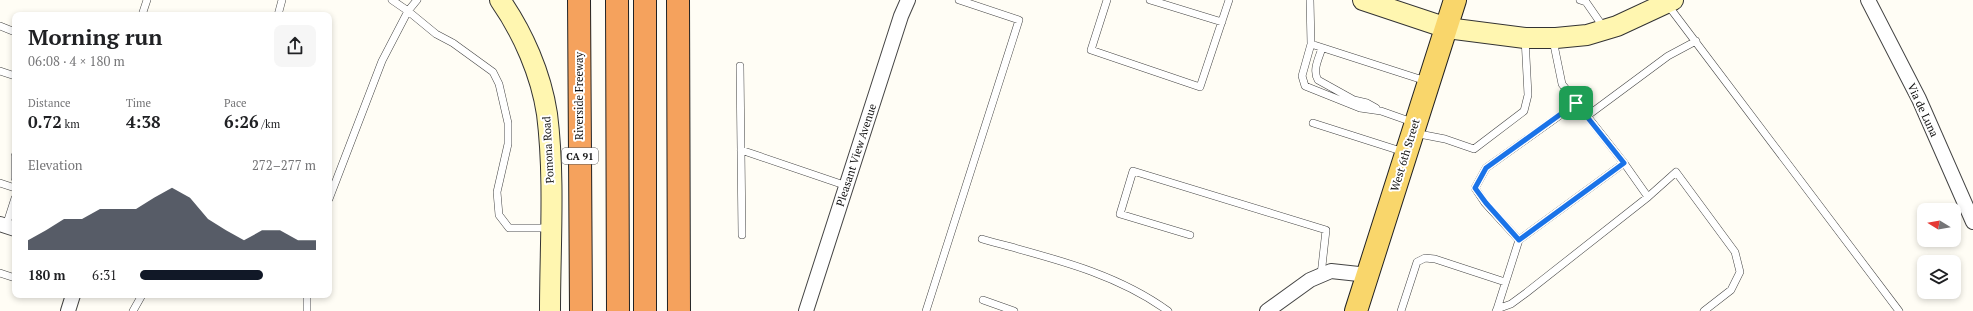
<!DOCTYPE html>
<meta charset="utf-8">
<style>
body{margin:0;font-family:"PT Serif",serif;background:#f6f6f6;color:#202124;height:100vh;display:flex;flex-direction:column;font-size:15px;white-space:nowrap}
*{box-sizing:border-box;margin:0}
p{font-size:13px;color:#757577}
.icon{flex:none;width:22px;height:22px;fill:none;stroke:currentColor;stroke-width:2;stroke-linecap:round;stroke-linejoin:round}
.map{position:relative;flex:1;overflow:hidden}
.side{position:absolute;left:12px;top:12px;width:320px;height:286px;display:flex;flex-direction:column;background:#fff;border-radius:8px;box-shadow:0 2px 6px #0003}
.side>*{flex:none}
.needle{width:26px;rotate:281deg}
.controls{position:absolute;left:1917px;top:203px;display:grid;gap:8px}
.controls a{display:grid;place-items:center;width:44px;height:44px;border-radius:8px;background:#fff;box-shadow:0 2px 6px #0003;font-size:20px}
.pin{position:absolute;display:grid;place-items:center;width:34px;height:34px;color:#fff;margin:-17px;border-radius:8px;box-shadow:0 2px 6px #0006}
.round{display:grid;place-items:center;flex:none;width:42px;height:42px;border-radius:8px;background:#f6f6f6}
.overview{display:flex;align-items:center;justify-content:space-between;height:68px;padding:0 16px}
h1{font-size:22px;font-weight:700;line-height:30px}
.metrics{display:grid;grid-template-columns:repeat(3,1fr);gap:6px;height:68px;padding:4px 16px}
.metrics div{display:grid;align-content:center}
.metrics b{font-size:17px;font-weight:700}
.metrics small{font-size:11px;font-weight:400}
.metrics p{font-size:11px}
.chart{height:112px;padding:8px 16px}
.chart p{display:flex;justify-content:space-between}
.chart svg{width:100%;height:72px;margin-top:4px;fill:#111827;opacity:.7}
ul{padding:0 16px;list-style:none;font-size:13px}
li{display:grid;grid-template-columns:64px 48px 1fr;align-items:center;height:30px}
li i{height:10px;border-radius:5px;background:#111827}
.map>svg:first-child{display:block}
</style>
<div class="map">
<svg width="1973" height="311" viewBox="0 0 1973 311">
<rect width="100%" height="100%" fill="#fffdf5"/>
<g fill="none" stroke-linecap="round" stroke-linejoin="round">
<g stroke="#444" stroke-width="8">
<path id="service" d="M392 0 408 11 417 0
M1107 0 1091 50 1200 87 1229 0
M1150 0 1222 22
M1310 0 1311 44 1426 81
M1580 0 1586 2 1604 28
M1667 4 1899 311
M142 15 147 0
M278 15 282 0
M0 26 15 32
M1311 44 1302 76 1305 86 1360 108 1381 111 1415 123
M1322 48C1319 58 1312 70 1318 80L1354 100 1367 103 1376 108
M740 66 742 235
M0 71 15 76
M1587 116 1668 56 1696 41
M1313 123 1404 152
M1414 133 1445 139 1474 149 1524 111 1528 95 1525 38
M741 150 847 186
M15 156V178
M0 183 15 188
M1648 197 1676 172 1735 252 1740 272 1731 290 1704 311
M329 199 382 61 408 11 436 34 453 43 493 72 499 84 508 123V144L497 192 499 215 509 228H550
M6 226 15 198
M1190 235 1120 214 1133 171 1326 230 1321 275
M982 239C1046 257 1113 271 1168 311
M1519 240 1485 203 1475 188 1486 168 1577 103
M0 273 15 278
M307 295V311
M983 300 1014 311
M1497 309 1519 240 1624 163
M133 311 142 295
M926 311 1019 20 959 0
M1401 311 1417 262 1425 258 1435 259 1505 282
M1496 311 1497 309 1511 304 1526 293 1648 197 1624 163 1562 84 1553 40"/>
</g>
<g stroke="#444" stroke-width="16">
<path id="minor" d="M1868 0 1919 99 1973 222
M0 224 15 229
M68 311 73 295
M806 311 901 16 908 0
M1267 311 1310 280 1331 271 1368 275"/>
</g>
<g stroke="#333" stroke-width="22">
<path id="secondary" d="M500 0C523 33 541 74 547 114 555 177 550 247 550 311
M1363 0 1447 28 1525 38H1556L1587 35 1617 26 1673 0"/>
</g>
<g stroke="#222" stroke-width="24">
<path id="primary" d="M1356 311 1455 0"/>
</g>
<g stroke="#222" stroke-width="24">
<path id="motorway" d="M579 0 581 311
M617 0 618 311
M645 0V311
M678 0 679 311"/>
</g>
<use href="#service" stroke="#fff" stroke-width="7"/>
<use href="#minor" stroke="#fff" stroke-width="14"/>
<use href="#secondary" stroke="#fff6b0" stroke-width="20"/>
<use href="#primary" stroke="#f9d66b" stroke-width="22"/>
<use href="#motorway" stroke="#f5a25d" stroke-width="22"/>
</g>
<g fill="none" stroke-linecap="round" stroke-linejoin="round">
<g stroke="#fff" stroke-width="8">
<path id="route" d="M1576 103 1624 163 1519 240 1486 203 1475 188 1486 168Z"/>
</g>
<use href="#route" stroke="#1a73e8" stroke-width="5"/>
</g>
<g text-anchor="middle" dominant-baseline="central" stroke-width="4" stroke-linejoin="round" paint-order="stroke">
<rect fill="#fff" stroke="#585858" stroke-width="1" x="562" y="148" width="36" height="16" rx="3"/>
<g font-size="10" font-weight="bold" fill="#111">
<text x="580" y="156">CA 91</text>
</g>
<g font-size="11" fill="#111" stroke="#fff">
<text transform="translate(579 96) rotate(-90)">Riverside Freeway</text>
<text transform="translate(1923 110) rotate(65)">Via de Luna</text>
<text transform="translate(548 150) rotate(-93)">Pomona Road</text>
<text transform="translate(856 155) rotate(-72)">Pleasant View Avenue</text>
<text transform="translate(1405 155) rotate(-73)">West 6th Street</text>
</g>
</g>
</svg>
<div class="controls">
<a><svg class="needle" viewBox="-14 -14 28 28"><path d="M0-13l5 13h-10z" fill="#e53935"/><path d="M0 13l5-13h-10z" fill="#757577"/></svg></a>
<a><svg class="icon" aria-label="layers" viewBox="0 0 24 24"><path d="M12 4l9 5-9 5-9-5zM3 14l9 5 9-5"/></svg></a>
</div>
<div class="pin" style="left:1576px;top:103px;background:#1e9e55"><svg class="icon" aria-label="arrive" viewBox="0 0 24 24"><path d="M6 21V4h12l-3 4 3 4H6"/></svg></div>
<section class="side">
<div class="overview"><div><h1>Morning run</h1><p>06:08 · 4 × 180 m</p></div><a class="round"><svg class="icon" aria-label="share" viewBox="0 0 24 24"><path d="M12 15V3M7 8l5-5 5 5M5 13v7h14v-7"/></svg></a></div>
<div class="metrics">
<div><p>Distance</p><b>0.72<small> km</small></b></div>
<div><p>Time</p><b>4:38</b></div>
<div><p>Pace</p><b>6:26<small> /km</small></b></div>
</div>
<div class="chart"><p><span>Elevation</span>272–277 m</p>
<svg viewBox="0 0 160 44" preserveAspectRatio="none"><path d="M0 44V38L10 32L20 25L30 25L40 19L50 19L60 19L70 12L80 6L90 12L100 25L110 32L120 38L130 32L140 32L150 38L160 38V44z"/></svg>
</div>
<ul>
<li><b>180 m</b>6:31<i style="width:70%"></i></li>
</ul>
</section>
</div>
